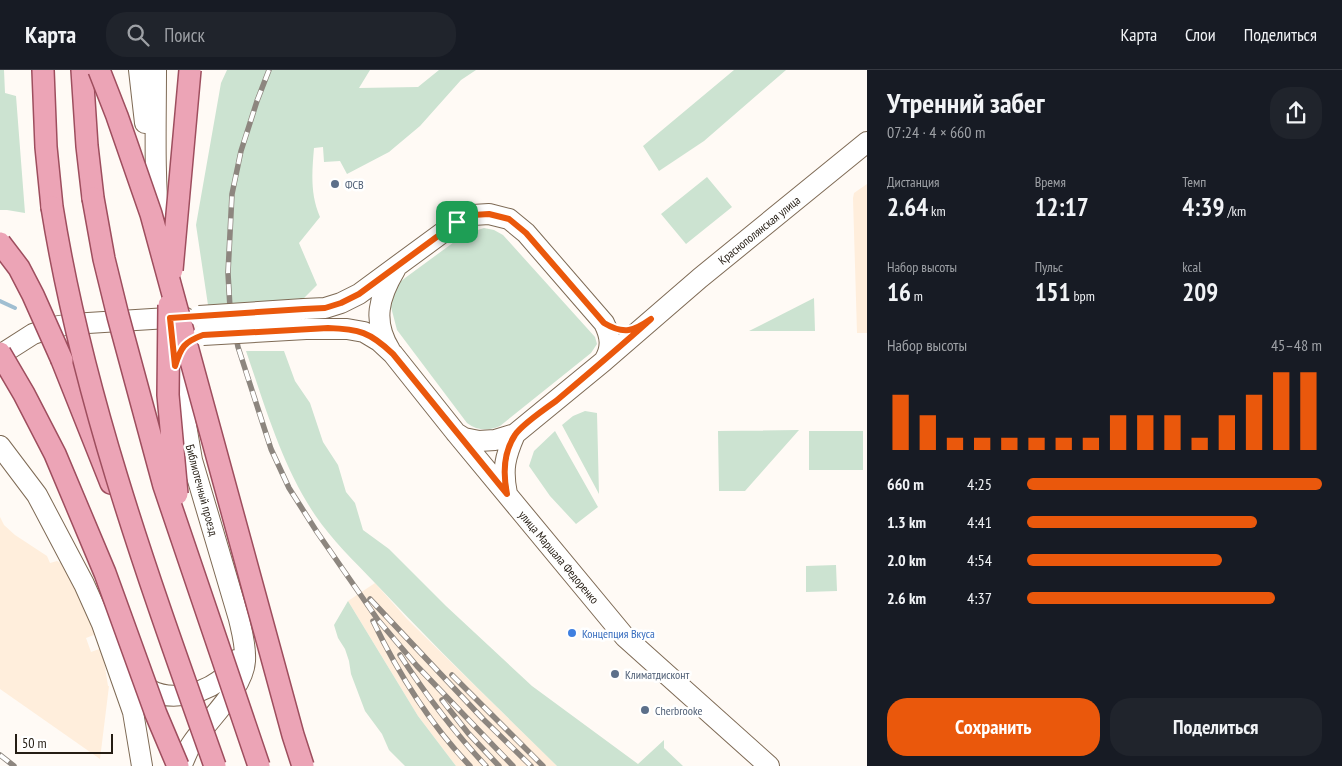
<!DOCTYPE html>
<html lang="ru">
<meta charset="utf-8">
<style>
body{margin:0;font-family:"PT Sans Narrow",sans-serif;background:#20242c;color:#f1f3f6;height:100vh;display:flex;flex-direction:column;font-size:19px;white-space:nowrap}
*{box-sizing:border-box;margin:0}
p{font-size:16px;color:#9ea1a6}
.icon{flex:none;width:28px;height:28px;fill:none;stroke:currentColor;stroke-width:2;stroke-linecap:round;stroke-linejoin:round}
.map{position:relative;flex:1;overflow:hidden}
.details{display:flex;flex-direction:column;background:#171b24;width:475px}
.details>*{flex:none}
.scale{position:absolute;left:15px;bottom:12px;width:98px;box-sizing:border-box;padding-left:5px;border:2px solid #251d14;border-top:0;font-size:14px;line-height:18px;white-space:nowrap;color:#251d14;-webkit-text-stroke:4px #fff;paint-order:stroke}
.pin{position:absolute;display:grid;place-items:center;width:42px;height:42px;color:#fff;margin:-21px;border-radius:10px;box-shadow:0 2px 8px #0006}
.round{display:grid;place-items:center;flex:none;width:52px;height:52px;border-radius:20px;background:#20242c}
.overview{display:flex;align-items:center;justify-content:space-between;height:85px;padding:0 20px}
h1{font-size:28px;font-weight:700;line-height:38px}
.stats{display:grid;grid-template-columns:repeat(3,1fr);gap:8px;height:85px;padding:5px 20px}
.stats div{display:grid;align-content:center}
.stats b{font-size:25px;font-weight:700}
.stats small{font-size:14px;font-weight:400}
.stats p{font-size:14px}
.chart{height:140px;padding:10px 20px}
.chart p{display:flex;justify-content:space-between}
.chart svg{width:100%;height:90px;margin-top:5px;stroke:#ea580c;stroke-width:6}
.primary-button{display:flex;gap:10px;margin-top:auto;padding:10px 20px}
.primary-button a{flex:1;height:58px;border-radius:20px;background:#ea580c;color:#fff;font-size:20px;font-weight:700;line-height:58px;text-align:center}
.primary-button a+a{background:#20242c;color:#f1f3f6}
ul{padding:0 20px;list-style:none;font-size:16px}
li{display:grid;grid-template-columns:80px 60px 1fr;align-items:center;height:38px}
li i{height:12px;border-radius:6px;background:#ea580c}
header{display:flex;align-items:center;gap:30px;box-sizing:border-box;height:70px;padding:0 25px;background:#171b24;border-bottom:1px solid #363941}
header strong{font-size:24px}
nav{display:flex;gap:28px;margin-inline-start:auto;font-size:18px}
.search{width:350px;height:45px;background:#20242c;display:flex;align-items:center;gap:12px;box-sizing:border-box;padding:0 18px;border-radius:20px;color:#9ea1a6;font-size:19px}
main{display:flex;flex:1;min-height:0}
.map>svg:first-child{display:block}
</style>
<header>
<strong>Карта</strong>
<div class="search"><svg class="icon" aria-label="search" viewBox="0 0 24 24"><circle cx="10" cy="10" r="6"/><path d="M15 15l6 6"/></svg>Поиск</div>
<nav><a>Карта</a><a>Слои</a><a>Поделиться</a></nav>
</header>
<main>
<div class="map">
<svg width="867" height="696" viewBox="0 0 867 696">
<rect width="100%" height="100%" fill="#fffaf5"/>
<path fill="#ffeedc" d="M867 114V263H857L853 128 854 123Z
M0 447 4 455 15 465 47 486 50 493 57 491 71 498 99 563 86 568 91 582 102 578 108 616H109L100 689 0 619Z
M375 513 407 549 557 696H456L418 646 348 531Z"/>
<path fill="#cce3d1" d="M0 0H4L5 23 16 26 25 143 7 140H0Z
M227 0H370L359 18 418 17 439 0H476L461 10 420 56 389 82 347 104 340 91 324 92 323 77 314 78C312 102 310 124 320 147L299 173 317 215 303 229 208 235 196 155 221 13Z
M734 0H786L704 71 659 101 643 76Z
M707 107 732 137 686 174 661 144Z
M484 158 494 160 503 165 595 267 597 274 591 283 500 356C488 361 478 361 467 353L397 260 391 237 393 224 398 214 405 208 465 164Z
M814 228 815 261H749Z
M246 281H284L295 311 310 333 323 372 338 395 346 422 355 433 363 460 389 479 446 536 532 616 638 694 664 670V678L683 696H557C496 636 434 576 375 513 354 491 332 470 315 445 282 396 265 336 246 281Z
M585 341 597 343 599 424 562 355 573 346Z
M799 360 745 421H719L718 361Z
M555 361 598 437 576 454 550 426 529 396 534 381Z
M809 361H863V400H809Z
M836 495 837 521 806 522V496Z
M348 531 418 646 456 696H405L389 680 382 664 365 641 351 604 349 591 345 579 338 568 334 555Z"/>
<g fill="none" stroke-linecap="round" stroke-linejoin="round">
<path stroke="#a0bed1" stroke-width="4" d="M0 231 15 238"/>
<g stroke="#7e6a55" stroke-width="22">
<path id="secondary" d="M139 0 145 53
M156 0C156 52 154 104 159 155
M304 239 325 238 341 233 359 224 457 152 473 145 489 144 509 149 526 163 604 253C611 267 612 278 604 291
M306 259H347L364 262 379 271 393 284 456 363 625 567 769 696
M390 280C372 251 379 227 395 200
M0 285 33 264 53 257 72 254 184 247
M175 291 192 390 239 549C242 562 246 576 245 591 243 620 207 650 191 675 187 681 185 689 181 696
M456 363 464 368 479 371 495 370 515 364 604 291 700 208 867 72
M0 376 37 425 84 514 102 554 133 642 142 696
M507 424C502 399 505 387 515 364
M137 610C141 614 146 618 150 620 174 633 209 622 227 604 231 600 233 595 236 590"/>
</g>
<g stroke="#9e4e5e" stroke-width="24">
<path id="primary" d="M43 0 46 77 52 137
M82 0 87 76 93 128
M62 290 111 413"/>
</g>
<use href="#secondary" stroke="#fff" stroke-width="20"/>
<use href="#primary" stroke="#eca4b6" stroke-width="21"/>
<g stroke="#8d867f" stroke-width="5.5">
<path id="rail" d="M269 0 257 31 241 81 232 124 228 203 230 238 238 277 271 379 289 418 317 462 378 550 417 596 513 696
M370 529 483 649 531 696
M373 551C398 603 430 654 470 696
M400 585C426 625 454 662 486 696
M452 605 543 696
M442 630 468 663 499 696
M0 685 14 696"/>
</g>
<use href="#rail" stroke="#fff" stroke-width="4" stroke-dasharray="11" stroke-linecap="butt"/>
<g stroke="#7e6a55" stroke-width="22" stroke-linecap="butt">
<path id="secondary-bridge" d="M199 246 304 239
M203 265 306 259"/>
</g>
<g stroke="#9e4e5e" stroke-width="24" stroke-linecap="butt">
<path id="primary-bridge" d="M99 0 117 46 151 144 293 665 303 696
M93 128 104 189 118 246 164 416 259 696
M52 137C83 330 150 513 215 696
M0 173 19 198 33 225 62 290
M172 200 190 0
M169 235 168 325 177 424
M0 283 24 324 55 384 105 503 156 644 178 696"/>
</g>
<use href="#secondary-bridge" stroke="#fff" stroke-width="20"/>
<use href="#primary-bridge" stroke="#eca4b6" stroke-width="21"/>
</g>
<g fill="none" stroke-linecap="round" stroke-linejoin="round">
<g stroke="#fff" stroke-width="10">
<path id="route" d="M489 144 509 149 526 163 604 253C624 265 634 261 651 249 620 277 588 304 556 331 546 338 520 357 515 365 503 383 503 404 507 424L393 284C370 262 359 259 328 258L203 265C184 272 181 277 175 296L170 248 304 239 325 238 341 233 359 224 457 152 473 145Z"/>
</g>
<use href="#route" stroke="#ea580c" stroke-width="6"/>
</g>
<g fill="#5c6f8a" stroke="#fff" stroke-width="2">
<circle cx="335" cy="114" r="5"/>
<circle cx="615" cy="604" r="5"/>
<circle cx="645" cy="640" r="5"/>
</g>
<circle fill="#3f7fe0" stroke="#fff" stroke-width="2" cx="572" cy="563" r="5"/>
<g text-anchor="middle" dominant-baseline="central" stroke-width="5" stroke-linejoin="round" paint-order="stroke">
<g font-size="12" fill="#4e5e75" stroke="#fff" text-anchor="start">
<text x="345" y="114">ФСВ</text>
<text x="625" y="604">Климатдисконт</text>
<text x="655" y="640">Cherbrooke</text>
</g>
<g font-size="12" fill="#251d14" stroke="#fff">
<text transform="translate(759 160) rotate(-39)">Краснополянская улица</text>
<text transform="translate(202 420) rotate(75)">Библиотечный проезд</text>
<text transform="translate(559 487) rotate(50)">улица Маршала Федоренко</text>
</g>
<g font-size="12" fill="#366cbe" stroke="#fff" text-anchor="start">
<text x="582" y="563">Концепция Вкуса</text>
</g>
</g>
</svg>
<div class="scale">50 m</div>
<div class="pin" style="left:457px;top:152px;background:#1e9e55"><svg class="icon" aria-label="arrive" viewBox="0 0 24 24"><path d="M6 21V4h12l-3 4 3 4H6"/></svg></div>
</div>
<section class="details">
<div class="overview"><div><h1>Утренний забег</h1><p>07:24 · 4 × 660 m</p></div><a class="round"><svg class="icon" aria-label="share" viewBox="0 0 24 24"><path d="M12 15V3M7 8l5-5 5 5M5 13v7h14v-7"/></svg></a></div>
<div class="stats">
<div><p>Дистанция</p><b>2.64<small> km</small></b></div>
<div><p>Время</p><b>12:17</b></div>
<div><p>Темп</p><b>4:39<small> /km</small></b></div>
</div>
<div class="stats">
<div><p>Набор высоты</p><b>16<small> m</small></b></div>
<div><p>Пульс</p><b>151<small> bpm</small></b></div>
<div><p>kcal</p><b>209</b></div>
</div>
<div class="chart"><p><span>Набор высоты</span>45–48 m</p>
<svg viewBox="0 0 160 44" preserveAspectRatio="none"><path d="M5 44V17M15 44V27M25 44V38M35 44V38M45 44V38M55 44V38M65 44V38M75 44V38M85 44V27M95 44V27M105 44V27M115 44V38M125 44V27M135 44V17M145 44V6M155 44V6"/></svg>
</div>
<ul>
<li><b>660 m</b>4:25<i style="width:100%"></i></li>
<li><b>1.3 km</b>4:41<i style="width:78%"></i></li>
<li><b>2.0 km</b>4:54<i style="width:66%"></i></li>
<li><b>2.6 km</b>4:37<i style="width:84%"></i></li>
</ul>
<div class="primary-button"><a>Сохранить</a><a>Поделиться</a></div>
</section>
</main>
